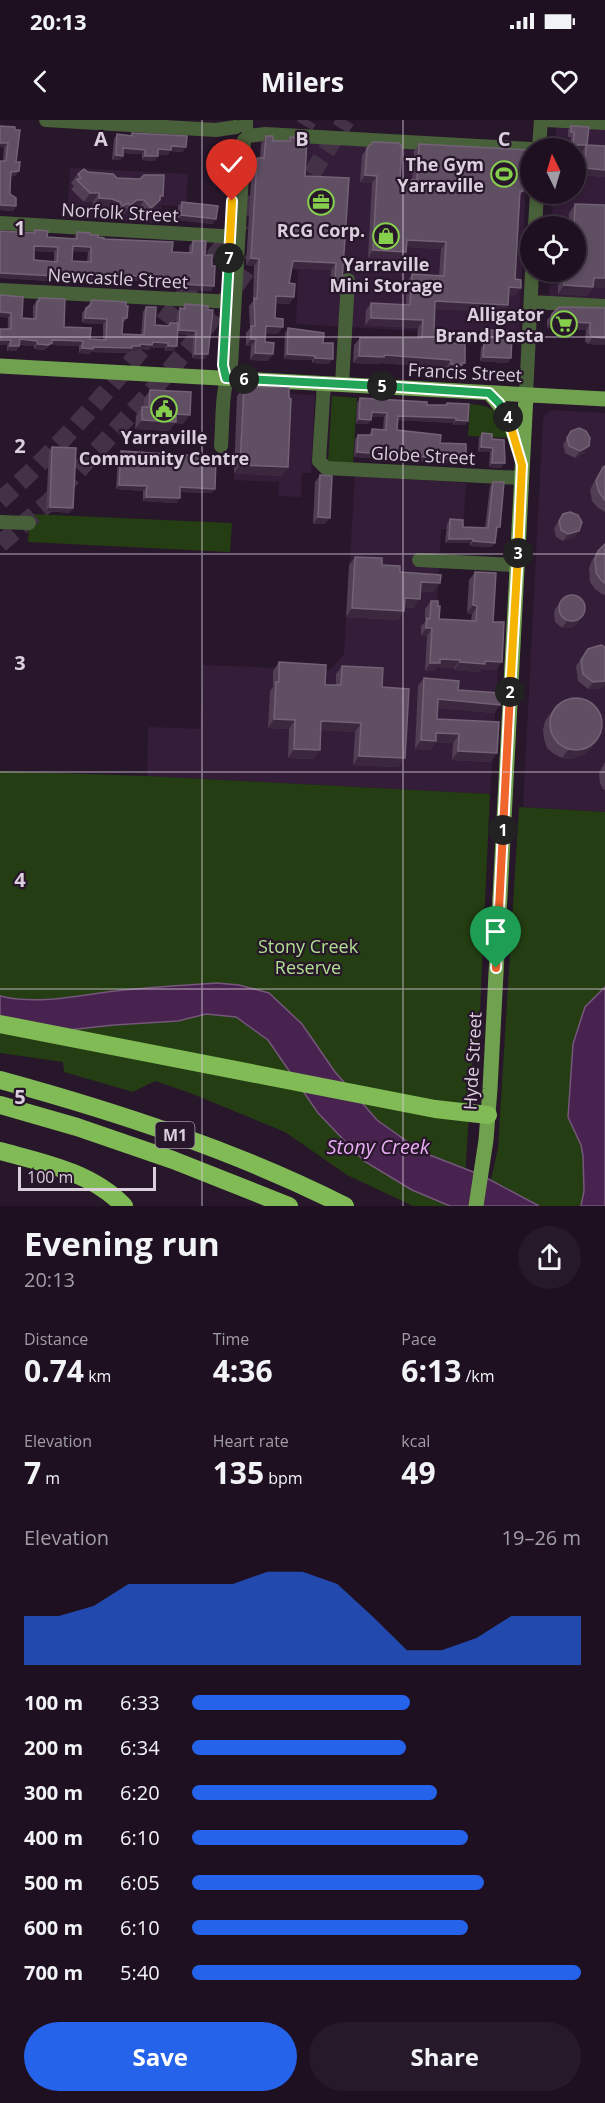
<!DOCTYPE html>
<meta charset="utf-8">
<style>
body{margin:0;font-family:"Open Sans",sans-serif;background:#261929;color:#f1f3f6;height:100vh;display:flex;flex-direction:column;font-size:22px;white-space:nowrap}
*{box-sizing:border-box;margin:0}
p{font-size:20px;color:#a19da5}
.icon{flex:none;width:33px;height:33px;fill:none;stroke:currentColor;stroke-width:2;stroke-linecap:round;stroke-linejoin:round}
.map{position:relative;height:1086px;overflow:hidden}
.side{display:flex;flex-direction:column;background:#1e1020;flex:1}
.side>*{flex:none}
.needle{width:39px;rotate:355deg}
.tools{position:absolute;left:520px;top:18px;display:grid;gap:12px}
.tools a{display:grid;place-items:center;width:66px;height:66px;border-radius:50%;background:#1e1020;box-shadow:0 3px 9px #0003,0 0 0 2px #3c303e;font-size:30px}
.scale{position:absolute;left:18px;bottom:15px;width:138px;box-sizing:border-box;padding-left:6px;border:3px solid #dbcfdd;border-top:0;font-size:16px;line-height:21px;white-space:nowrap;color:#dbcfdd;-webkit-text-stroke:4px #28162b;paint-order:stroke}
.pin{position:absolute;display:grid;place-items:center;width:51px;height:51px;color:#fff;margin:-62px -26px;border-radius:50% 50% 50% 0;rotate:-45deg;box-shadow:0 0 6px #0007}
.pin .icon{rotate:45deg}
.km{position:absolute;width:30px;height:30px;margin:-15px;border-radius:50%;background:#222;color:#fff;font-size:16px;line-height:30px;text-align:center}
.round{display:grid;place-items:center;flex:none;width:63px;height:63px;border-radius:32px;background:#261929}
.headline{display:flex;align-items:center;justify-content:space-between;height:102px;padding:0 24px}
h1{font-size:33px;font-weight:700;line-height:45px}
.figures{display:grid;grid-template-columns:repeat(3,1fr);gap:9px;height:102px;padding:6px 24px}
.figures div{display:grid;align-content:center}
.figures b{font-size:30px;font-weight:700}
.figures small{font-size:16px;font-weight:400}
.figures p{font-size:16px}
.chart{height:168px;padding:12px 24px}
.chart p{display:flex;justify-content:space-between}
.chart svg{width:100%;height:108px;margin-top:6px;fill:#2563eb;opacity:.7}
.primary-button{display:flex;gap:12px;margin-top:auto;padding:12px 24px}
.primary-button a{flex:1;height:69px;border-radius:36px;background:#2563eb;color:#fff;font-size:24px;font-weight:700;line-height:69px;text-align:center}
.primary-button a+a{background:#261929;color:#f1f3f6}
ul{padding:0 24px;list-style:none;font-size:20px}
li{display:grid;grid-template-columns:96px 72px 1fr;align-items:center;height:45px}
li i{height:15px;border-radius:8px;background:#2563eb}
.status{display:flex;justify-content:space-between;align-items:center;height:42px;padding:0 30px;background:#1e1020;direction:ltr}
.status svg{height:16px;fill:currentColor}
header{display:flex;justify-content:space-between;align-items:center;height:78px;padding:0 24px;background:#1e1020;font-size:27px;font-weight:700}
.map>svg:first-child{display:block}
</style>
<div class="status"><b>20:13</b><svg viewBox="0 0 49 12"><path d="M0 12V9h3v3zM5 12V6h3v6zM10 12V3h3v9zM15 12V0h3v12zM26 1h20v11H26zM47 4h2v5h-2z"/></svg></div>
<header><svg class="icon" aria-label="back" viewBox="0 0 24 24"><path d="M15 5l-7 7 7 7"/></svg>Milers<svg class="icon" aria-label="heart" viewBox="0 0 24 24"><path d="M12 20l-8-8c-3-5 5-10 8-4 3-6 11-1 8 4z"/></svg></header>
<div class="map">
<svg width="605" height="1086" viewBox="0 0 605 1086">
<rect width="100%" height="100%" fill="#28162b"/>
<path fill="#341d38" d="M557 0H605V190L549 187 550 152H576V106H552L553 74H576V28H555Z
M302 22 527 33 519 217 296 204 298 151 295 150Z
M70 48 188 54 186 87 162 85 160 103 67 98Z
M239 271 315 275 311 353H302L301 377 278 376 279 362 234 360Z
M553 290 605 293V692L523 687 543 299 545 294Z
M355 356 466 363 463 410 441 409 436 504 501 508 490 674 147 656 148 607 200 609 203 545 330 550 344 534Z"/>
<path fill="#243d12" d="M332 276 357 278 353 343 328 342Z
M470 284C498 286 498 294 509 318L468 316Z
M30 394 232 403 230 432 28 422Z
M0 651 147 656 490 674 478 935H473L463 1086H413L347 1055 285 1012 190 973 155 961 133 972 64 952 63 942 0 933Z
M519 687 605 692V867L585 887 573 924 568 997 581 1025 583 1036 584 1071 581 1086H540L491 1060 498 1028Z"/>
<path fill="#48234f" stroke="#74577a" stroke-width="1.5" d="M217 863 239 865 269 873 302 904 335 952 377 1000 422 1032 481 1055 539 1086H450L412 1070 364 1041 318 993 268 920 236 897 206 894 178 901 114 905 40 913 0 905V876C42 886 83 874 124 870 155 867 186 865 217 863Z
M605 867V1086H581L584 1071 583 1036 581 1025 568 997 573 924 585 887Z"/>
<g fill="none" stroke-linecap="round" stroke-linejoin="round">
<path stroke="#433246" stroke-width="18" stroke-dasharray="18 9" stroke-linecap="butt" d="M291 29 308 0
M297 77 346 0
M0 381C75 313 141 233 202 152 223 126 244 99 262 72
M0 424 49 382 150 273 207 206 263 127"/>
<path stroke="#486039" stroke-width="14" d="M46 0 216 10 236 7
M545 0 605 3
M246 7V0
M248 16 265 14 531 29
M539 28 541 0
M0 103 238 117
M535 106 537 74
M0 170 234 182
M531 182 605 186
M324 263 319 341 326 348 522 358
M342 264 348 160
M526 275 532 152
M221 326C223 299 221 271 231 245L244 20
M0 402 29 403
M419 440 517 445"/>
<path stroke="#70a14e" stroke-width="15" d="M0 246 605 279
M489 273C505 289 512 305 518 327
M476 1086 486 1020 490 969 526 275"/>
<path stroke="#80bb55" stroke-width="18" d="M0 904 435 989 488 995
M0 960C117 992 236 1031 345 1086
M0 985 77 1007 173 1040 289 1086
M0 1031C44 1043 91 1052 124 1086"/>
</g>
<path fill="#513e54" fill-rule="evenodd" d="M0 6 16 42V56H11L10 74 16 86 13 91 0 90V41H3L4 28Z
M571 6 587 25 605 26V57L580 55 582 32 583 30 570 28 571 17H568V10Z
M132 13 183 32 170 31 168 35 158 34V36L154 41 142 40V34L123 33V36L120 40H112L114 19 117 14 130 15Z
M266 16 273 21H287L290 17 305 56 342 162 337 169H330L331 150 292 148 289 163 294 177 289 184 276 183 275 198 278 214 266 213 265 222 273 234 268 241 250 240 251 226H246V213L250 208 249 186 253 181 254 146 246 145 252 45 257 38H260L261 24Z
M419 24 526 66 520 76 515 159 516 175H509L503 192 435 189 434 210 447 223 460 250H458L457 252H446V248L380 243 379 244 353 243 354 225 360 218H417L418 208 365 205 366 190 371 183 406 185 407 162 412 154 439 156 441 129 407 127 401 139 368 138 372 63H360L362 35 367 28 400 59 412 60 414 31Z
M88 52 117 58 163 76 153 89 145 97 138 89H131L124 94 122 91 117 95 113 90 105 88 92 87 93 82H84L71 69 74 66 71 63 78 54Z
M182 82 213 104 178 100V86Z
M575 84 605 85V168L593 167 587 176 558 174V165L563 158V152H576V106H568L569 93Z
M35 110 47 117 74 119 77 112 104 119 172 132 189 133V126L193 121 205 135 211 171 177 169V165L138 161 103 159 102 161 52 159 51 161 0 158V111L33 113ZM34 131 54 132V142L34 140ZM73 131 88 132 87 142 72 141Z
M0 175 22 198 33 199V186L39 178 64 207 90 219 103 220V204L82 203V193L92 180 126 186 127 198 123 203 122 214 141 215 143 192 146 187 155 205 167 206 170 203H176L177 193 180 188 182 189 185 184 208 234 205 239 192 238 193 215 177 214V226L173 231H165V228L151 227 149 230 138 229 137 231H131L129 233 91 232 90 234 79 233V226L50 225 48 227 44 230 34 229V226L20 225 16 231H7L8 198Z
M605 188V225L588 224 585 221 586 210 547 208V200L552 194Z
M288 208 323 223 329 244 312 243V240L284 239 285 213Z
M490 210 508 216 511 238 507 243 480 241 481 228 484 223H486V214Z
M244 267 282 356 234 353 237 276Z
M150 270 183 304 175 303 169 311 135 309 136 296 142 287H144V279Z
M360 278 427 285H445L447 283 468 301 465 305H453V303L398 300 397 310 440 323 462 344 354 337 355 319 358 315H369L372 309 383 310 384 297H372L371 300 368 304H356L357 283Z
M571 311 589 326 584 333 575 338 565 333 563 325Z
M482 313 492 319 501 348 489 347 490 332H478L479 318Z
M52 327 70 393 46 391 49 331Z
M121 331 215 369 211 373 180 372V378L176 383 143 381V371L116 369 118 336Z
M605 346V392L597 387 592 381 590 370 597 356 603 347Z
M320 355 325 404H313L315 362Z
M493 362 497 411 492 427 470 426V423H445L447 404 450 399 463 407 485 408 490 366Z
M563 394 579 411 574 417 563 421 556 417 554 408Z
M605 424V475L602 474 595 469 590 462 589 448 592 440 598 431Z
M355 437 400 452 434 472 420 471 414 488 405 487 404 491 398 500 346 497 349 445Z
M475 452 493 502 496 550 481 549 479 552 454 550V548L437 547 434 551H425L427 516H421V506L425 502V489L431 481 438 486 439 499 471 501 472 494 467 493 469 460Z
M560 483 579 501 572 508H562L555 502 554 494 555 489Z
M588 529 603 568 588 569 578 561 576 546Z
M279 542 325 565H336V554L342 546 382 567 399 647 353 645 355 612 320 610 314 639 288 638 289 609 268 608 270 571 273 567V551Z
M424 558 500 585 494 593 438 588 437 599 499 602 491 642 452 640 453 623 435 622 430 630 415 629 418 566Z
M557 584 597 620 590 629 583 635 572 639 562 638 554 634 547 628 544 619 543 610 545 601Z
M605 642V670L603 669 600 663 599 653Z"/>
<path fill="#3b273e" d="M0 23H8L4 28 0 27Z
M573 25H586L583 30 570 28Z
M171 26 186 27 183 32 170 31 168 35 155 34 158 29Z
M123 28 145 30 142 34 120 33Z
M116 35 123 36 120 40H112Z
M145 36H158L154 41 142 40Z
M585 48 605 50V57L580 55Z
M19 51 16 56 8 57 11 52Z
M365 55 377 56 372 63H360Z
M90 73H99L93 82H84Z
M160 76H163L153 89 145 97Z
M99 78 112 79 120 82 113 90 105 88 92 87Z
M137 80H144L138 89H131L124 94 130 85Z
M128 83 122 91 117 95 123 86Z
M0 85 16 86 13 91 0 90Z
M181 95 216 99 213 104 178 100Z
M407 120 446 122 441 129 402 127Z
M34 126 58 127 54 132 31 131Z
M73 126 91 127 88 132 70 131Z
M373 130 406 132 401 139 368 138Z
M251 138 259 139 254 146 246 145Z
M293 141 336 143 331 150 288 148Z
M0 153 54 154H105L141 156 180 160 177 165 138 161 103 159 102 161 52 159 51 161 0 158Z
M594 158H605V168L593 167 587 176 558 174 564 165Z
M335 161 342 162 337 169H330Z
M180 164 214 166 211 171 177 169Z
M509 167 521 168 516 175H504Z
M276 176 294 177 289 184 271 183Z
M435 181 508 185 503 192 430 189Z
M0 192 11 193 8 198 0 197Z
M85 198 107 199 103 204 82 203Z
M371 198 423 200 418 208 365 205Z
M551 201 590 203 586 210 547 208Z
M266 206 283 207 278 214 261 213Z
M179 210 196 211 193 215 176 214Z
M593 217 605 218V225L588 224Z
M20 219 37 221 34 226 16 224Z
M251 219H256L251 226H246Z
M0 220H11L7 225H0Z
M52 220 83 221 79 226 50 225 48 227 44 230 34 229 38 224Z
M153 222 168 223 165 228 151 227 149 230 138 229 137 231H131L129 233 91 232 90 234 79 233 82 228 93 227 132 226Z
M10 226H19L16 231H7Z
M168 226H177L173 231H165Z
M255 233 273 234 268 241 250 240Z
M195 234H208L205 239 192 238Z
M287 234 315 236 312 240 284 239Z
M385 235 451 240 446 248 380 243 379 244 353 243 359 236Z
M483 237 511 238 507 243 480 241Z
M315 238 333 239 329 244 312 243Z
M462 243H465L460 250H458L457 252H446L451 244Z
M372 292 387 293 384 297H369Z
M176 294 190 295 183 304 175 303 169 311 135 309 142 300Z
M398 296 456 298 453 303 395 300Z
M359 299 371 300 368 304H356Z
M456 300 468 301 465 305H453Z
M589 326 584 333 575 338 580 331Z
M481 327 493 328 490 332H478Z
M357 332 466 340 462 344 354 337Z
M492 343H505L501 348 489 347Z
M240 345 288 347 282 356 234 353Z
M119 365 147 366 143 371 116 369Z
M180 367 215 369 211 373 177 372Z
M146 377 180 378 176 383 143 381Z
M50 387 73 388 70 393 46 391Z
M318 397 330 398 325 404H313Z
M579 411 574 417 563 421 568 414Z
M449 419H473L470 423H445Z
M473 421 495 423 492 427 470 426Z
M421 462 440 463 434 472 415 470Z
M405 478 420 479 414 488 399 487Z
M473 485 477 486 472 494 467 493Z
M352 488 404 491 398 500 346 497Z
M584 494 579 501 572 508H562L567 501Z
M426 508H432L427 516H421Z
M440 539 460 540 454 548 437 547 434 551H425L430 543Z
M485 541 502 542 496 550 481 549 479 552 454 550 460 542Z
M605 561V565L603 568 588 569 593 562Z
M438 579 500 585 494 593 432 588Z
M274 599 295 600 289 609 268 608Z
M321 601 361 603 355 612 314 610Z
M436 613 459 614 453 623 435 622 430 630 415 629 421 620Z
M597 620 590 629 583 635 572 639 562 638 569 629Z
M294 629 320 630 314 639 288 638Z
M458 631 497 633 491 642 452 640Z
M359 636 405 638 399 647 353 645Z"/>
<path fill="#604e63" stroke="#736276" stroke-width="1.5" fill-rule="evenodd" d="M0 6 15 7V10H20L16 42H20L19 51 11 52 10 68V74L16 78V86L0 85V41H6L8 23H0Z
M571 6 589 7 587 25H573L574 12H571Z
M132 13 187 16 186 27 171 26V30L158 29V36H145V30L123 28V36L116 35 117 14 132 16Z
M266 16H273V21H290V17L307 18 305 56 349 58 342 162 335 161 336 143 293 141 289 163 295 164 294 177 276 176 275 198 283 199V207L266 206 265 222 274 223 273 234 255 233 256 219H251V206H255L254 178 257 179 259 139 251 138 257 38H264Z
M373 22 399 23 402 27 400 59 417 60 419 24 528 30 526 66H523V71H520L515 159 521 160V168L509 167 508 185 435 181 434 210 447 213V223L465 224V243H462V245L451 244V240L385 235 384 237 359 236 360 218H422L423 200 371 198V183L410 185 412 154 444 156 446 122 407 120 406 132 373 130 377 56 365 55 367 28Z
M586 25 605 26V50L585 48Z
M84 49 88 52 113 54 117 58 140 59 144 55H164L163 76H160V80L151 88 144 80H137L130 85 128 83 123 86 120 82 112 79 99 78V73H90L77 60 81 58 78 54Z
M182 82 218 86 216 99 181 95Z
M575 84 605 85V158H594L593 167 564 165V156L569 157V152H576V106H574Z
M35 110 48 111 47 117 77 119V112L90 113V115H98V117L104 118V119L173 122 172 132 192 133 193 121H206L205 135H212V146H215L214 166 180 164V160L141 156 105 154V156L54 154V156L0 153V111L35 113ZM34 126 58 127 57 142 34 140ZM73 126 91 127V142L72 141Z
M0 175 23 177 22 198 36 199 37 181H39V178L65 179 64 207 91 208 90 219 106 220 107 199 85 198 86 188 90 186 92 180 126 182V186H128L127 198H123L122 214 144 215 146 187H156L155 205 169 206 170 203H178L177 226H168V223L153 222 152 225 140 224V226H132V228L93 227V229L82 228 83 221 52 220V223L48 225 38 224 37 221 20 219 19 226H10L11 220H0V209H11V193L0 192Z
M185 184 208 186V190H213L208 234H195L196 211 179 210 180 188 185 189Z
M559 187 605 188V218L593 217 590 214V203L551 201 552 194Z
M288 208 324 213 323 223H333V239L315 238V236L287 234Z
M490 210 508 211V216H512L511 238 483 237 484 223 489 224Z
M244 267H289V278L291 279 288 347 240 345Z
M150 270 191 272 190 295 176 294V302L142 300V287H149Z
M360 278 427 282V285H447V283L469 284 468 301 456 300V298L398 296 397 310 441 315 440 323 466 324V340L357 332 358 315H372V309L386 310 387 293 372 292 371 300 359 299Z
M579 308 586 311 590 318 589 326 580 331 569 326 567 318 571 311Z
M482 313 492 314V319L504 320 505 343H492L493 328 481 327Z
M52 327 76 328 73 388 50 387Z
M121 331 216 337 215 369 180 367V378L146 377 147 366 119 365Z
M605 346V380L599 372 596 361 603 347Z
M320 355 332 356 330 398 318 397Z
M493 362H504L500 407H497L495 423 473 421V419H449L450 399 463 400V407L488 408Z
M570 392 578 395 582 402 579 411 568 414 561 410 559 401 563 394Z
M605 424V463L601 460 596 453 595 439 598 431Z
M355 437 382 438V445L400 446V452L441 455 440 463 421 462 420 479 405 478 404 491 352 488Z
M475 452 496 453 493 502H504L502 542 485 541V544L460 542V540L440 539V543H430L432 508H426L427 498 430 499 431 481H438V486H440L439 499 476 501 477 486 473 485Z
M559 488a13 13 0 1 1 26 0a13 13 0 1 1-26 0Z
M601 525 605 527V561L593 562 583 554 581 540 588 529Z
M279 542 326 545 325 565H341L342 546 383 548 382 567 409 569 405 638 359 636 361 603 321 601 320 630 294 629 295 600 274 599 276 562H279Z
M424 558 459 561 458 570 500 573V585L438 579 437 599 499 602 497 633 458 631 459 614 436 613V621L421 620Z
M550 604a26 26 0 1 1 52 0a26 26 0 1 1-52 0Z"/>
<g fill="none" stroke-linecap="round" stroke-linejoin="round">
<g stroke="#fff" stroke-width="12">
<path id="split-1" d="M496 848 503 710"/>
</g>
<g stroke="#fff" stroke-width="12">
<path id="split-2" d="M503 710 510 572"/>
</g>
<g stroke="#fff" stroke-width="12">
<path id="split-3" d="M510 572 518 433"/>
</g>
<g stroke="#fff" stroke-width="12">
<path id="split-4" d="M508 297 522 345 518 433"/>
</g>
<g stroke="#fff" stroke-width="12">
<path id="split-5" d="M382 266 489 273 499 283 508 297"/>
</g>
<g stroke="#fff" stroke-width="12">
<path id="split-6" d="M244 259 382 266"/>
</g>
<g stroke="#fff" stroke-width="12">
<path id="split-7" d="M229 138 223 245 226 258 244 259"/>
</g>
<g stroke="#fff" stroke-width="12">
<path id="split-8" d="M229 138 232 81"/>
</g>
<use href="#split-1" stroke="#f0652b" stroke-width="8"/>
<use href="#split-2" stroke="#f0652b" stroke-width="8"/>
<use href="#split-3" stroke="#f5b400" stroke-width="8"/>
<use href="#split-4" stroke="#f5b400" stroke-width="8"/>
<use href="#split-5" stroke="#22a559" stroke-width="8"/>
<use href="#split-6" stroke="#22a559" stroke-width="8"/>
<use href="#split-7" stroke="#22a559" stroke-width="8"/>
<use href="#split-8" stroke="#f5b400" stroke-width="8"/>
</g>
<path fill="none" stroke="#dbcfdd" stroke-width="1.5" stroke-opacity="0.55" d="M202 0V1086M403 0V1086M0 217H605M0 434H605M0 652H605M0 869H605"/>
<defs>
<g id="stadium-ring" transform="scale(1.35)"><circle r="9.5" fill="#28162b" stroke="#86cf4c" stroke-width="1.5"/><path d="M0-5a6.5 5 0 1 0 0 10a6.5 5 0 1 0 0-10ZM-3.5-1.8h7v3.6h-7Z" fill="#86cf4c"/></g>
<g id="office-ring" transform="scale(1.35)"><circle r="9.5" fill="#28162b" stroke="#86cf4c" stroke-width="1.5"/><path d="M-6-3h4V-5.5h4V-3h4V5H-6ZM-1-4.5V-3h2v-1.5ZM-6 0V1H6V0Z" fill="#86cf4c"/></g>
<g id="shop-ring" transform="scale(1.35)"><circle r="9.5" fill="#28162b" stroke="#86cf4c" stroke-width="1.5"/><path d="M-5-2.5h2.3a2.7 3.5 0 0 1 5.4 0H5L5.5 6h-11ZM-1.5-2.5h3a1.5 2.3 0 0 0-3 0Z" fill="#86cf4c"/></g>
<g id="supermarket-ring" transform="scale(1.35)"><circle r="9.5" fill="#28162b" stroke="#86cf4c" stroke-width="1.5"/><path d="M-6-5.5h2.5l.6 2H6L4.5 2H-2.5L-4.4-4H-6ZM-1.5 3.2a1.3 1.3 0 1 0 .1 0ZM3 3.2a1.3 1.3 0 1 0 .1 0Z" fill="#86cf4c"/></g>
<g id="civic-ring" transform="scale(1.35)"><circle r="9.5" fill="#28162b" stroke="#86cf4c" stroke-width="1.5"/><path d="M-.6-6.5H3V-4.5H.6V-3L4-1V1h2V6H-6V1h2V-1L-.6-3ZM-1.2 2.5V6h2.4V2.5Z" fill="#86cf4c"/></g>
</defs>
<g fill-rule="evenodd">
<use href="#stadium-ring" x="504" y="54"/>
<use href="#office-ring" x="321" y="82"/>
<use href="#shop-ring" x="386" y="116"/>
<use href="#supermarket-ring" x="564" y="204"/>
<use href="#civic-ring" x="164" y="289"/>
</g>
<g text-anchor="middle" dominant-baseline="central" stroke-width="4.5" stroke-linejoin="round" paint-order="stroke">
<rect fill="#28162b" stroke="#a598a8" stroke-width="1.5" x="155.5" y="1002" width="39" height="26" rx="4.5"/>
<g font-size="16" font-weight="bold" fill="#dbcfdd">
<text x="175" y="1015">M1</text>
</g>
<g font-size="18" font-weight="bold" fill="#dbcfdd" stroke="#28162b">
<text x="484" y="44" text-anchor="end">The Gym<tspan x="484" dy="21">Yarraville</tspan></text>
<text x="321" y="110">RCG Corp.</text>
<text x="386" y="144">Yarraville<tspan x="386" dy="21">Mini Storage</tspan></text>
<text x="544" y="194" text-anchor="end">Alligator<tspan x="544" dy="21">Brand Pasta</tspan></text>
<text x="164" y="317">Yarraville<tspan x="164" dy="21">Community Centre</tspan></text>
</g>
<g font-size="18" fill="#dbcfdd" stroke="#28162b">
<text transform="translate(120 92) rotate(3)">Norfolk Street</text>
<text transform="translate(118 158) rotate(3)">Newcastle Street</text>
<text transform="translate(465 252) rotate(3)">Francis Street</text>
<text transform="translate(423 335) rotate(3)">Globe Street</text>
<text transform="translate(472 941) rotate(-87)">Hyde Street</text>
</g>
<g font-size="18" fill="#afe090" stroke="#28162b">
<text x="308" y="826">Stony Creek<tspan x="308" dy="21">Reserve</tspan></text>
</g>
<g font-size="20" font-style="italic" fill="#e8acf3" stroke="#28162b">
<text x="378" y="1026">Stony Creek</text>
</g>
</g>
<g font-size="20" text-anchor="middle" font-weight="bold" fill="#dbcfdd" stroke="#28162b" stroke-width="4.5" stroke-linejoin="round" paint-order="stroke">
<text x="101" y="26">A</text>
<text x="302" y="26">B</text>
<text x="504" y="26">C</text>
<text x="20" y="115">1</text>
<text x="20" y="333">2</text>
<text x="20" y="550">3</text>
<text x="20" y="767">4</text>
<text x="20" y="984">5</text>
</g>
</svg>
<div class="tools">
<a><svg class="needle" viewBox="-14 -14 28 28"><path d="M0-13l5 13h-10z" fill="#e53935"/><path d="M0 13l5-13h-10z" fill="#a19da5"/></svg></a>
<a><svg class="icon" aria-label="locate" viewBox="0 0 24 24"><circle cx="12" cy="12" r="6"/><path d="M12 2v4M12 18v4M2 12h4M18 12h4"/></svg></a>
</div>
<div class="scale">100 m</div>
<div class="pin" style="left:496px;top:848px;background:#1e9e55"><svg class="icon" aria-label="arrive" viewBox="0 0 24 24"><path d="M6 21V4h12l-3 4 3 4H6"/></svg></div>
<div class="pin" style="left:232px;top:81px;background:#d93025"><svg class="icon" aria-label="check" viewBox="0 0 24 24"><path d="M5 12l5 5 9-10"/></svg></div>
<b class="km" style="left:503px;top:710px">1</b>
<b class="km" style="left:510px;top:572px">2</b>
<b class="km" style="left:518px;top:433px">3</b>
<b class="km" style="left:508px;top:297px">4</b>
<b class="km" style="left:382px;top:266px">5</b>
<b class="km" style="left:244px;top:259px">6</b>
<b class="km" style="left:229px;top:138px">7</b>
</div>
<section class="side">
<div class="headline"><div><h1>Evening run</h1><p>20:13</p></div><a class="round"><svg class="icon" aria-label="share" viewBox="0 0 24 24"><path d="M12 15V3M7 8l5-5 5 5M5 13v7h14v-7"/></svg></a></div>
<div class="figures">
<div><p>Distance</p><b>0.74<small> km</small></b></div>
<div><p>Time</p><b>4:36</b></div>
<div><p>Pace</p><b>6:13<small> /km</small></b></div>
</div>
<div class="figures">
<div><p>Elevation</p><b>7<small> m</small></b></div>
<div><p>Heart rate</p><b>135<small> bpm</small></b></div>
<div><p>kcal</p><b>49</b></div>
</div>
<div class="chart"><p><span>Elevation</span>19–26 m</p>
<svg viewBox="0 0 160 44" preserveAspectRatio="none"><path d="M0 44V24L10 24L20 20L30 11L40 11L50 11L60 11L70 6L80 6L90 11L100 24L110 38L120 38L130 33L140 24L150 24L160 24V44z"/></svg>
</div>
<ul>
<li><b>100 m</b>6:33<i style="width:56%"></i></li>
<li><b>200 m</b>6:34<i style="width:55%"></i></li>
<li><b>300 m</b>6:20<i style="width:63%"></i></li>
<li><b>400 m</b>6:10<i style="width:71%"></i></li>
<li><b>500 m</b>6:05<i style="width:75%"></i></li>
<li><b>600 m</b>6:10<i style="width:71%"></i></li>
<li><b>700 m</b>5:40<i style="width:100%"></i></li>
</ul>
<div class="primary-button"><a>Save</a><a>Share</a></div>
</section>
